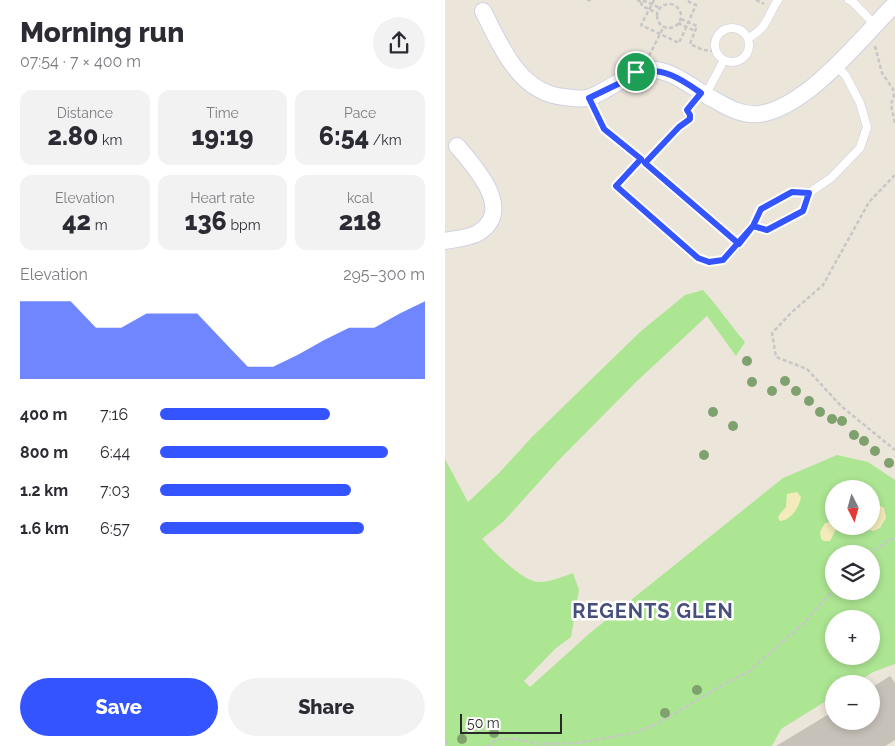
<!DOCTYPE html>
<meta charset="utf-8">
<style>
body{margin:0;font-family:Raleway,sans-serif;background:#f2f2f3;color:#2b2b33;height:100vh;display:flex;flex-direction:column;font-size:19px;white-space:nowrap}
*{box-sizing:border-box;margin:0}
p{font-size:16px;color:#7c7c81}
.icon{flex:none;width:28px;height:28px;fill:none;stroke:currentColor;stroke-width:2;stroke-linecap:round;stroke-linejoin:round}
.map{position:relative;flex:1;overflow:hidden}
.panel{display:flex;flex-direction:column;background:#fff;width:445px}
.panel>*{flex:none}
.needle{width:32px;rotate:174deg}
.buttons{position:absolute;left:380px;top:480px;display:grid;gap:10px}
.buttons a{display:grid;place-items:center;width:55px;height:55px;border-radius:50%;background:#fff;box-shadow:0 2px 8px #0003;font-size:25px}
.scale{position:absolute;left:15px;bottom:12px;width:102px;box-sizing:border-box;padding-left:5px;border:2px solid #292929;border-top:0;font-size:14px;line-height:18px;white-space:nowrap;color:#292929;-webkit-text-stroke:4px #fff;paint-order:stroke}
.pin{position:absolute;display:grid;place-items:center;width:42px;height:42px;color:#fff;margin:-21px;border:2px solid #fff;border-radius:50%;box-shadow:0 1px 5px #0007}
.round{display:grid;place-items:center;flex:none;width:52px;height:52px;border-radius:26px;background:#f2f2f3}
.head{display:flex;align-items:center;justify-content:space-between;height:85px;padding:0 20px}
h1{font-size:28px;font-weight:800;line-height:38px}
.figures{display:grid;grid-template-columns:repeat(3,1fr);gap:8px;height:85px;padding:5px 20px}
.figures div{display:grid;align-content:center;border-radius:12px;background:#f2f2f3;text-align:center}
.figures b{font-size:25px;font-weight:800}
.figures small{font-size:14px;font-weight:400}
.figures p{font-size:14px}
.chart{height:140px;padding:10px 20px}
.chart p{display:flex;justify-content:space-between}
.chart svg{width:100%;height:90px;margin-top:5px;fill:#3454ff;opacity:.7}
.action{display:flex;gap:10px;margin-top:auto;padding:10px 20px}
.action a{flex:1;height:58px;border-radius:30px;background:#3454ff;color:#fff;font-size:20px;font-weight:800;line-height:58px;text-align:center}
.action a+a{background:#f2f2f3;color:#2b2b33}
ul{padding:0 20px;list-style:none;font-size:16px}
li{display:grid;grid-template-columns:80px 60px 1fr;align-items:center;height:38px}
li i{height:12px;border-radius:6px;background:#3454ff}
main{display:flex;flex:1;min-height:0}
.map>svg:first-child{display:block}
</style>
<main>
<section class="panel">
<div class="head"><div><h1>Morning run</h1><p>07:54 · 7 × 400 m</p></div><a class="round"><svg class="icon" aria-label="share" viewBox="0 0 24 24"><path d="M12 15V3M7 8l5-5 5 5M5 13v7h14v-7"/></svg></a></div>
<div class="figures">
<div><p>Distance</p><b>2.80<small> km</small></b></div>
<div><p>Time</p><b>19:19</b></div>
<div><p>Pace</p><b>6:54<small> /km</small></b></div>
</div>
<div class="figures">
<div><p>Elevation</p><b>42<small> m</small></b></div>
<div><p>Heart rate</p><b>136<small> bpm</small></b></div>
<div><p>kcal</p><b>218</b></div>
</div>
<div class="chart"><p><span>Elevation</span>295–300 m</p>
<svg viewBox="0 0 160 44" preserveAspectRatio="none"><path d="M0 44V6L10 6L20 6L30 19L40 19L50 12L60 12L70 12L80 25L90 38L100 38L110 32L120 25L130 19L140 19L150 12L160 6V44z"/></svg>
</div>
<ul>
<li><b>400 m</b>7:16<i style="width:64%"></i></li>
<li><b>800 m</b>6:44<i style="width:86%"></i></li>
<li><b>1.2 km</b>7:03<i style="width:72%"></i></li>
<li><b>1.6 km</b>6:57<i style="width:77%"></i></li>
</ul>
<div class="action"><a>Save</a><a>Share</a></div>
</section>
<div class="map">
<svg width="450" height="746" viewBox="0 0 450 746">
<rect width="100%" height="100%" fill="#ece5da"/>
<path fill="#ade693" fill-rule="evenodd" d="M258 290C273 306 285 325 300 342L291 356 262 316 191 382 113 461 59 521 37 539C48 551 77 581 93 582 105 582 118 577 128 573L134 590 126 637 110 649 79 681 85 687 145 633 338 478 392 455 423 462 450 480V664L428 672 409 684H389V696L336 729 327 746H0V459L23 502 54 473 87 437 195 332 240 295ZM389 489H426V526H389ZM389 554H426V591H389ZM389 619H426V656H389Z"/>
<path fill="#f3ecba" d="M352 492 356 497C354 508 346 520 335 521L333 518 334 515 341 507 342 494Z
M436 506 439 508 441 518 435 528 429 531 423 529 422 526H426L427 510 429 508Z
M387 522 389 526 392 527 385 541H379L376 539 375 532 380 523Z"/>
<path fill="#c7c2b9" d="M445 676 450 683V740L440 746H331L389 711V721H426V688Z"/>
<g fill="none" stroke-linecap="round" stroke-linejoin="round">
<g stroke="#cfd2e3" stroke-width="9">
<path id="service" d="M404 0 408 2 430 25
M270 45a17 17 0 1 1 34 0a17 17 0 1 1-34 0Z
M303 38C323 28 322 16 333 0
M260 96 279 60
M144 98 159 129 294 244 308 226 322 230 358 211 364 193
M196 159 171 186 253 258C274 267 279 259 294 244
M308 226 316 209 347 192 364 193 386 178 415 148 422 127 415 103 401 76 391 65"/>
</g>
<g stroke="#cfd2e3" stroke-width="18">
<path id="minor" d="M38 11C56 46 74 93 119 97 128 98 138 100 146 97 163 90 187 71 203 70 227 68 248 89 268 99 282 107 297 116 314 114 363 107 416 38 450 4
M0 241C10 239 22 238 31 234 72 212 30 167 12 146"/>
</g>
<path stroke="#c7c7c7" stroke-width="2.5" stroke-dasharray="4 2.5" stroke-linecap="butt" d="M142 0H148
M192 0 196 2 200 1 215 8
M209 0 196 25 234 43 251 5 240 0
M311 0 319 4
M196 2 197 6 212 13
M212 16a12 12 0 1 1 24 0a12 12 0 1 1-24 0Z
M236 19 252 26 245 44 258 50 271 51
M233 23 250 31
M430 46 437 73 448 89 449 96 446 104 450 124
M204 56 219 26
M207 156 235 127 245 119V115L242 110 247 103
M450 175 424 202 378 285 347 312 327 333 331 357 362 369 396 406 450 450
M424 554 444 540 450 538
M0 741 5 746
M42 746 54 739H72L94 744 133 743 188 733 212 724 279 684 303 672 359 623 389 589"/>
<use href="#service" stroke="#fff" stroke-width="8"/>
<use href="#minor" stroke="#fff" stroke-width="16"/>
</g>
<g fill="#7fa16e">
<circle cx="302" cy="361" r="5"/>
<circle cx="340" cy="381" r="5"/>
<circle cx="307" cy="382" r="5"/>
<circle cx="327" cy="391" r="5"/>
<circle cx="351" cy="391" r="5"/>
<circle cx="364" cy="401" r="5"/>
<circle cx="268" cy="412" r="5"/>
<circle cx="375" cy="412" r="5"/>
<circle cx="387" cy="419" r="5"/>
<circle cx="397" cy="421" r="5"/>
<circle cx="288" cy="426" r="5"/>
<circle cx="409" cy="435" r="5"/>
<circle cx="419" cy="441" r="5"/>
<circle cx="430" cy="451" r="5"/>
<circle cx="259" cy="455" r="5"/>
<circle cx="444" cy="463" r="5"/>
<circle cx="252" cy="690" r="5"/>
<circle cx="220" cy="713" r="5"/>
<circle cx="49" cy="733" r="5"/>
<circle cx="17" cy="739" r="5"/>
</g>
<g fill="none" stroke-linecap="round" stroke-linejoin="round">
<g stroke="#fff" stroke-width="10">
<path id="route" d="M191 72 173 84 144 98 159 129 196 159 171 186 253 258 264 262 278 260 308 226 316 209 347 192 364 193 358 211 322 230 308 226 294 244 200 163 234 127 245 119V115L242 110 256 93C235 78 218 67 191 72"/>
</g>
<use href="#route" stroke="#3454ff" stroke-width="6"/>
</g>
<g text-anchor="middle" dominant-baseline="central" stroke-width="5" stroke-linejoin="round" paint-order="stroke">
<g font-size="20" font-weight="bold" letter-spacing="1" fill="#474f7c" stroke="#fff">
<text x="208" y="611">REGENTS GLEN</text>
</g>
</g>
</svg>
<div class="buttons">
<a><svg class="needle" viewBox="-14 -14 28 28"><path d="M0-13l5 13h-10z" fill="#e53935"/><path d="M0 13l5-13h-10z" fill="#7c7c81"/></svg></a>
<a><svg class="icon" aria-label="layers" viewBox="0 0 24 24"><path d="M12 4l9 5-9 5-9-5zM3 14l9 5 9-5"/></svg></a>
<a>+</a>
<a>−</a>
</div>
<div class="scale">50 m</div>
<div class="pin" style="left:191px;top:72px;background:#1e9e55"><svg class="icon" aria-label="arrive" viewBox="0 0 24 24"><path d="M6 21V4h12l-3 4 3 4H6"/></svg></div>
</div>
</main>
